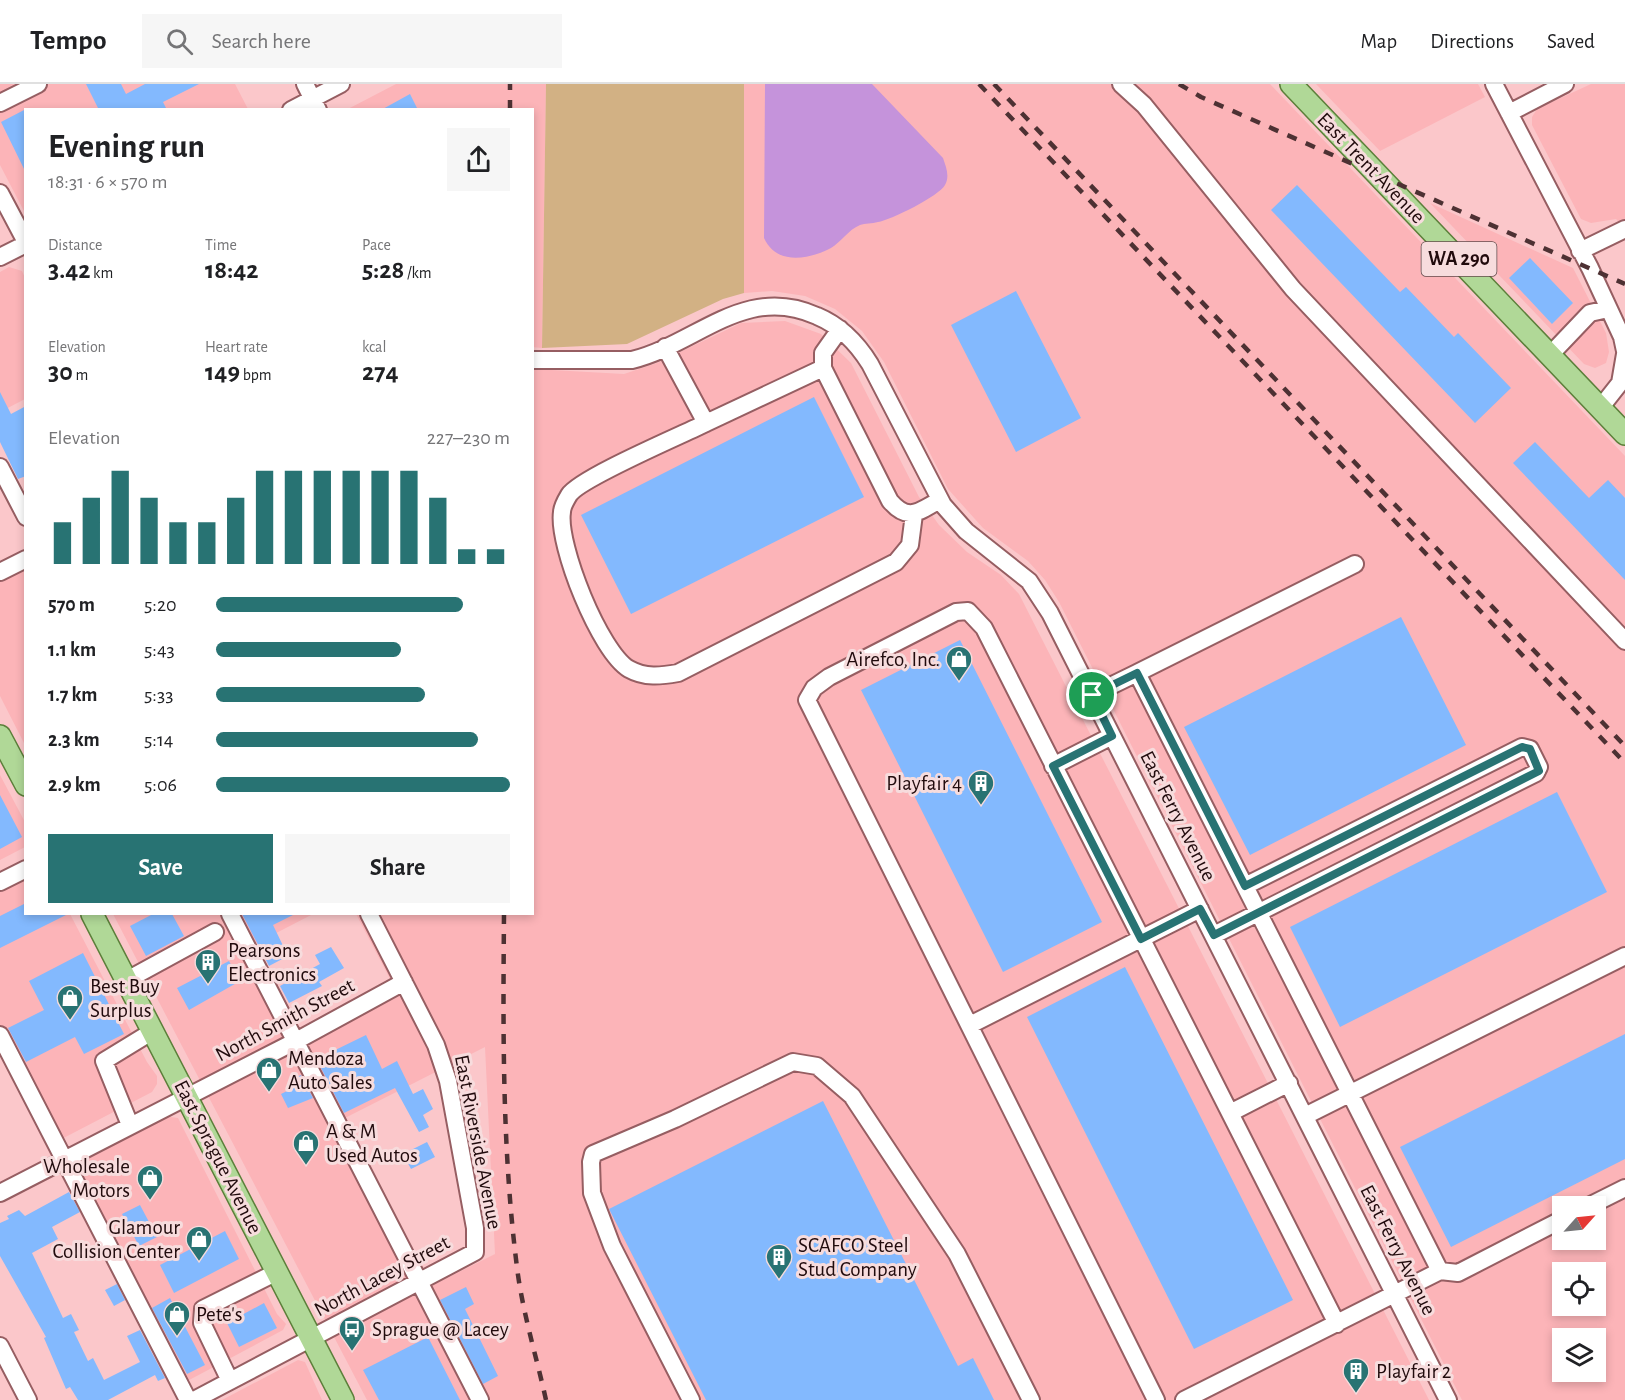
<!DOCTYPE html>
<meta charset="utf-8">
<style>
body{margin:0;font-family:"Alegreya Sans",sans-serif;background:#f6f6f6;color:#202124;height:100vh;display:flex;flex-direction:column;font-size:22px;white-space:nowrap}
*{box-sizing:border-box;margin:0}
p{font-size:20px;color:#757577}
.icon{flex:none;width:33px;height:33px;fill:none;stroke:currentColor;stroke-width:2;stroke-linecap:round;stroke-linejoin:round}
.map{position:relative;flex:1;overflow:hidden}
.drawer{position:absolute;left:24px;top:24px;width:510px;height:807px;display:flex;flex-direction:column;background:#fff;border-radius:0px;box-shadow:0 3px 9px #0003}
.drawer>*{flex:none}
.needle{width:39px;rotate:63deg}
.tools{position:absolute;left:1552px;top:1112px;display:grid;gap:12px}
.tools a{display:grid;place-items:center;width:54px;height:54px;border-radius:0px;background:#fff;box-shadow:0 3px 9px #0003;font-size:30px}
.pin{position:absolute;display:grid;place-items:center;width:51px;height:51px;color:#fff;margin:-26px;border:3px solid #fff;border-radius:50%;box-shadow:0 2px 6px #0007}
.round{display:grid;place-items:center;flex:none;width:63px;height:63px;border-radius:0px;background:#f6f6f6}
.overview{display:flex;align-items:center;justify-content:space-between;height:102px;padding:0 24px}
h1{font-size:33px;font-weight:600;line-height:45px}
.figures{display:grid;grid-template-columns:repeat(3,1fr);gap:9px;height:102px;padding:6px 24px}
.figures div{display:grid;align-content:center}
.figures b{font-size:26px;font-weight:600}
.figures small{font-size:16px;font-weight:400}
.figures p{font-size:16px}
.chart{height:168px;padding:12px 24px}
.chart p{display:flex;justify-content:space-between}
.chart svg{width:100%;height:108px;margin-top:6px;stroke:#287373;stroke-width:6}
.cta{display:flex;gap:12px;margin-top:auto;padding:12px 24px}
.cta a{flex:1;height:69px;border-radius:0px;background:#287373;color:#fff;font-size:24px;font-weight:600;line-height:69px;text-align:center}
.cta a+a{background:#f6f6f6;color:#202124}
ul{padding:0 24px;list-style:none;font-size:20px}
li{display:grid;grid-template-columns:96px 72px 1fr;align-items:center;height:45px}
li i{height:15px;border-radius:8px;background:#287373}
header{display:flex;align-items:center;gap:36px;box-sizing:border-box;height:84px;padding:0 30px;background:#fff;border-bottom:2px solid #e0e0e0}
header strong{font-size:28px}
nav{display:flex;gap:33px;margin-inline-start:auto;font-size:21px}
.search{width:420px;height:54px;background:#f6f6f6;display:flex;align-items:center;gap:15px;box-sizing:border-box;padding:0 21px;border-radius:0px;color:#757577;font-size:22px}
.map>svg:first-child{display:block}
</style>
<header>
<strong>Tempo</strong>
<div class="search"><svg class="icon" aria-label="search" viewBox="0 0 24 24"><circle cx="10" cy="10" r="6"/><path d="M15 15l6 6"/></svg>Search here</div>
<nav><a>Map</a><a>Directions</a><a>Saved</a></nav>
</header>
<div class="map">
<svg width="1625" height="1316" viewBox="0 0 1625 1316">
<rect width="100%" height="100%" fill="#fbc7ca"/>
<path fill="#fcb4b8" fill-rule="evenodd" d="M0 0H235L248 25 26 26 25 129 0 81Z
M396 0H546L542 264 532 263V26H346Z
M744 0H1270L1625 372V1316H1462L1059 518 1045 496 1028 477 983 444 948 405 884 278 862 247 835 225 805 212 772 207 744 209ZM1563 1122H1596V1155H1563ZM1563 1188H1596V1221H1563ZM1563 1254H1596V1287H1563Z
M1316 0H1478L1485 13 1380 67Z
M1591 0H1625V144L1616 135 1591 139 1581 135 1532 41V33L1537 25Z
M1430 119 1573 184 1606 249 1609 268 1606 279 1595 284 1584 280Z
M9 183 22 187 25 194V315L0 328V188Z
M785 237 821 250 851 279 919 413 939 441 967 468 1001 491 1019 510 1429 1316H367L113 830H313L253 861 305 961 399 912 356 830H532L533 285 624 290 657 279 741 239ZM485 963 495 1170 427 1204 343 1035Z
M25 484V661L0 612V497Z
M0 691 26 740 25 763 0 776Z
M25 795 26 830H70L147 978 157 992V1000L152 1008 52 1060 0 962V808Z
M164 1032 178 1034 277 1230 286 1240 283 1246 176 1303 64 1083Z
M298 1276 305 1278 322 1316H222Z"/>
<path fill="#d2b184" d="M546 0H744V209L723 215 627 260 542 264Z"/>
<path fill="#c593db" d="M765 0H872L943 74C946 83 950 92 945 101 939 112 891 136 878 138 872 140 865 139 860 141 848 146 841 158 831 164 808 176 776 181 764 154Z"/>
<path fill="#83b9fe" d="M86 0H121L126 10 145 0H199L163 18 167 26H99Z
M410 10 418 26H381Z
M26 25V89L1 38Z
M1297 101 1400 208 1406 203 1454 253 1458 249 1511 304 1475 339 1271 126Z
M1530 174 1573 219 1552 240 1509 194Z
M1016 207 1081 334 1016 368 951 241Z
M0 308 11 330 26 322V392L18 395 0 358Z
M814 313 864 413 631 530 581 431Z
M1535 358 1589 414 1608 396 1625 414V496L1513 379Z
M1401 533 1466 661 1250 771 1184 643Z
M960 556 1102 838 1003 888 861 606Z
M1557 708 1607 808 1340 943 1290 843Z
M0 711 22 753 0 765Z
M26 819V830H68L0 864V832Z
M153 830H172L184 852 146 872 130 842Z
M242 830H295L273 841 288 872 269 882Z
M331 863 344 884 319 898 322 902 289 919 280 902 320 880 315 871Z
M83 869 124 950 84 970 75 953 26 978 8 944 44 926 29 897Z
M229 877 240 897 189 926 177 904Z
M1125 883 1293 1216 1194 1265 1027 933Z
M1625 950V1075L1451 1163 1400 1063Z
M366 951 382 985 397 977 413 1010 423 1005 433 1025 423 1031 429 1043 419 1048 395 1004 344 1029 320 982 326 979 323 972Z
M301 991 313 1014 288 1024 281 1010 295 1003 292 995Z
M823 1017 958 1282 973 1274 994 1316H706L609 1125Z
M427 1058 435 1073 411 1085 403 1070Z
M69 1108 80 1128 52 1143 58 1155 32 1169 63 1234 71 1230 79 1246 74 1248 88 1277 93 1274 104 1296 140 1278 127 1252 140 1246 165 1294 158 1297 155 1291 108 1316H78L70 1303 66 1305 44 1254 46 1253 0 1172V1139L9 1135 7 1132 19 1126 25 1132Z
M140 1121 157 1153 139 1162 122 1130Z
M225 1147 239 1175 174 1209 160 1181Z
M117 1200 125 1216 114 1222 105 1206Z
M466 1203 474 1220 465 1225 498 1292 483 1300 440 1216Z
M170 1214 205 1281 187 1290 152 1224Z
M264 1219 277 1244 239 1263 227 1239Z
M428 1253 460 1316H379L363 1286Z"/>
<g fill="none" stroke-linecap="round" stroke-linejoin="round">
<g stroke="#965e62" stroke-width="20">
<path id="minor" d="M305 0 318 26
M1121 0 1144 21 1293 205 1625 557
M1494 0 1590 184 1622 253 1625 267
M0 19 38 0
M291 26 341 0
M1509 29 1565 0
M0 109 26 158
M1580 167 1625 145
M0 173 26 160
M840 245 823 269V284L890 417C909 439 919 427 940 416
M665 263 706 339 823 284
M1551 270 1590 229 1608 225
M532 276H632C697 260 745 199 817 232 841 242 857 259 870 280L943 421 966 447 1029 497 1050 529 1448 1316
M1601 323 1620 299 1625 270
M706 339C682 351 580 394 569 411 566 416 562 423 562 428 557 461 600 568 629 585 645 594 661 592 678 589L896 478 910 461 914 430
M0 383 26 433
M0 488 26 475
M1137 589 1355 480
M1092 611 1137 589 1440 1187 1184 1316
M1053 682 1112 652
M0 798 26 785
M230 830 480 1316
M1214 851 1536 689 1539 683 1530 665 1522 663 1245 802
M127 896 215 848
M970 941 1200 825
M0 951 188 1316
M1230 1029 1289 999
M1305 1032 1625 872
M130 1041 104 977 153 947
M0 1109 296 957 404 898
M1589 1122 1625 1104
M1440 1187 1458 1189 1563 1135
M0 1262 28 1316
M230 1297 202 1239 203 1225 277 1188
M194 1316 475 1168V1144L448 997 436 961 369 830
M691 1316 612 1162 592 1109 591 1078 593 1070 675 1035 793 978 817 982 852 1012 957 1170 1031 1316
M1156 1316 807 616 814 604 829 593 956 528 968 527 984 544 1337 1240"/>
</g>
<g stroke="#5c7f3a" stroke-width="24">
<path id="major" d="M1291 0 1625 350
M0 652 26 701
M92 830 343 1316"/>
</g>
<use href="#minor" stroke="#fff" stroke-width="16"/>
<use href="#major" stroke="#b0d897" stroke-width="21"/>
<path stroke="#4d3133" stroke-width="4.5" stroke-dasharray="10 10" stroke-linecap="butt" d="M979 0 1625 679
M994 0 1625 662
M1179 0 1201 13 1625 200
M510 26V0
M504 830C503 950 502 1071 518 1191 524 1233 537 1275 546 1316"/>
</g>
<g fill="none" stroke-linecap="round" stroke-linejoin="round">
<g stroke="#fff" stroke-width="12">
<path id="route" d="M1137 589 1245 802 1522 663 1530 665 1539 687 1214 851 1200 825 1141 855 1053 682 1112 652 1092 611Z"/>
</g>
<use href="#route" stroke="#287373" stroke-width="8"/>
</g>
<defs>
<g id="shop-pin" transform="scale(1.35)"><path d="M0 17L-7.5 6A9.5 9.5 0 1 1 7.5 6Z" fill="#287373" stroke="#f7dcdd"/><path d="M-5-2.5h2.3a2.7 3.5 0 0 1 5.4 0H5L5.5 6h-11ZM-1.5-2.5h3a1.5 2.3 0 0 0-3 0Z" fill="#fff"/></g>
<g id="building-pin" transform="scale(1.35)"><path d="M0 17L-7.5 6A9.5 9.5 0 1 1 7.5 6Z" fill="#287373" stroke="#f7dcdd"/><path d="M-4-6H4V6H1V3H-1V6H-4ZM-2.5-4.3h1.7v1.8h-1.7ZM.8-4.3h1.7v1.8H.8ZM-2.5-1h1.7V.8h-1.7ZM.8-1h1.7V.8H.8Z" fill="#fff"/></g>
<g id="bus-pin" transform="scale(1.35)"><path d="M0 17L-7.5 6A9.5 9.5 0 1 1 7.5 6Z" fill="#287373" stroke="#f7dcdd"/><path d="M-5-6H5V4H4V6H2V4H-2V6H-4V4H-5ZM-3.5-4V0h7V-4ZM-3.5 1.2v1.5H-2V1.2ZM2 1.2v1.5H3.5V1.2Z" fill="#fff"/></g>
</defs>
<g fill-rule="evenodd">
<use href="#shop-pin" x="959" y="575"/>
<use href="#building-pin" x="981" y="699"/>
<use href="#building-pin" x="208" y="878"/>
<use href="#shop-pin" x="70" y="914"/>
<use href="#shop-pin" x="269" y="986"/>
<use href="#shop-pin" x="306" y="1059"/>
<use href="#shop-pin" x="150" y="1094"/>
<use href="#shop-pin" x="199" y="1155"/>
<use href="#building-pin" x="779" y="1173"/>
<use href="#shop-pin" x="177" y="1230"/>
<use href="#bus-pin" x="352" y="1245"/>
<use href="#building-pin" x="1356" y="1287"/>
</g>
<g text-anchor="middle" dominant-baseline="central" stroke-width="6" stroke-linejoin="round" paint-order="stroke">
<rect fill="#f7dcdd" stroke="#614a4b" stroke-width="1.5" x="1421.5" y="158" width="75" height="34" rx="4.5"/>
<g font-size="20" font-weight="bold" fill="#210b0d">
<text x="1459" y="175">WA 290</text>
</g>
<g font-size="21" fill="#210b0d" stroke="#f7dcdd">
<text transform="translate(1371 84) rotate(46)">East Trent Avenue</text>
<text transform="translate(1178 732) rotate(63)">East Ferry Avenue</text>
<text transform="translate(285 936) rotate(-28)">North Smith Street</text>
<text transform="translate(478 1058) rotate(79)">East Riverside Avenue</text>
<text transform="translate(218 1073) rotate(63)">East Sprague Avenue</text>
<text transform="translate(1398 1166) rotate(63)">East Ferry Avenue</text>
<text transform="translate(382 1192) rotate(-28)">North Lacey Street</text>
</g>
<g font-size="21" fill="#210b0d" stroke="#f7dcdd" text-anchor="start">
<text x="940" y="575" text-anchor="end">Airefco, Inc.</text>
<text x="962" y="699" text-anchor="end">Playfair 4</text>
<text x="228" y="866">Pearsons<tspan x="228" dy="24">Electronics</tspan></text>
<text x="90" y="902">Best Buy<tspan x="90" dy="24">Surplus</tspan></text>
<text x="288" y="974">Mendoza<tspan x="288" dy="24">Auto Sales</tspan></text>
<text x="326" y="1047">A &amp; M<tspan x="326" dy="24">Used Autos</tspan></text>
<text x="130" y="1082" text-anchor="end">Wholesale<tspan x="130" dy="24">Motors</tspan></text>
<text x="180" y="1143" text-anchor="end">Glamour<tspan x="180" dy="24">Collision Center</tspan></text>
<text x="798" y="1161">SCAFCO Steel<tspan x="798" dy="24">Stud Company</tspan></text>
<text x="196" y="1230">Pete's</text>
<text x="372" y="1245">Sprague @ Lacey</text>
<text x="1376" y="1287">Playfair 2</text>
</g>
</g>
</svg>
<div class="tools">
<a><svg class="needle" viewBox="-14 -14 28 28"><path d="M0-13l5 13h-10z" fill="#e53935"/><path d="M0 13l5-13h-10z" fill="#757577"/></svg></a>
<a><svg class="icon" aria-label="locate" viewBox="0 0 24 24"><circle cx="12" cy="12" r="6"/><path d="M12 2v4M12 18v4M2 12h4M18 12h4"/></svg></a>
<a><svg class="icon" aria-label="layers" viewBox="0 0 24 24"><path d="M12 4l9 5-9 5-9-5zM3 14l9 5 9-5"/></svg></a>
</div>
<div class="pin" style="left:1092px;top:611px;background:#1e9e55"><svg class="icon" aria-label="arrive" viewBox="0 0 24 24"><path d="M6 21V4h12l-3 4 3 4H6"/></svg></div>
<section class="drawer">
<div class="overview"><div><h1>Evening run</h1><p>18:31 · 6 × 570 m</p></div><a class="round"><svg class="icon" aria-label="share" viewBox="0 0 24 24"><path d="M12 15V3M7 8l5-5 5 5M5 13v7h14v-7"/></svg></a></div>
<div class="figures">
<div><p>Distance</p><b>3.42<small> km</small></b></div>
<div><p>Time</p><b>18:42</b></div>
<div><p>Pace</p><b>5:28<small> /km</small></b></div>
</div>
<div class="figures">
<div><p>Elevation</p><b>30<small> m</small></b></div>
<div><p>Heart rate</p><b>149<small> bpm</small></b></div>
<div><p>kcal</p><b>274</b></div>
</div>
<div class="chart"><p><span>Elevation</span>227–230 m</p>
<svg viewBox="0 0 160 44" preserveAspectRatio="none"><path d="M5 44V27M15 44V17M25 44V6M35 44V17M45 44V27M55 44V27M65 44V17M75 44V6M85 44V6M95 44V6M105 44V6M115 44V6M125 44V6M135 44V17M145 44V38M155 44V38"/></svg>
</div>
<ul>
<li><b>570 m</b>5:20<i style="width:84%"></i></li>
<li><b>1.1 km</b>5:43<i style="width:63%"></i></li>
<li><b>1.7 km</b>5:33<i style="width:71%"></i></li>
<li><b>2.3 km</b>5:14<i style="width:89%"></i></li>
<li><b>2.9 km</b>5:06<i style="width:100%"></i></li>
</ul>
<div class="cta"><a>Save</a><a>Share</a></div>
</section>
</div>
